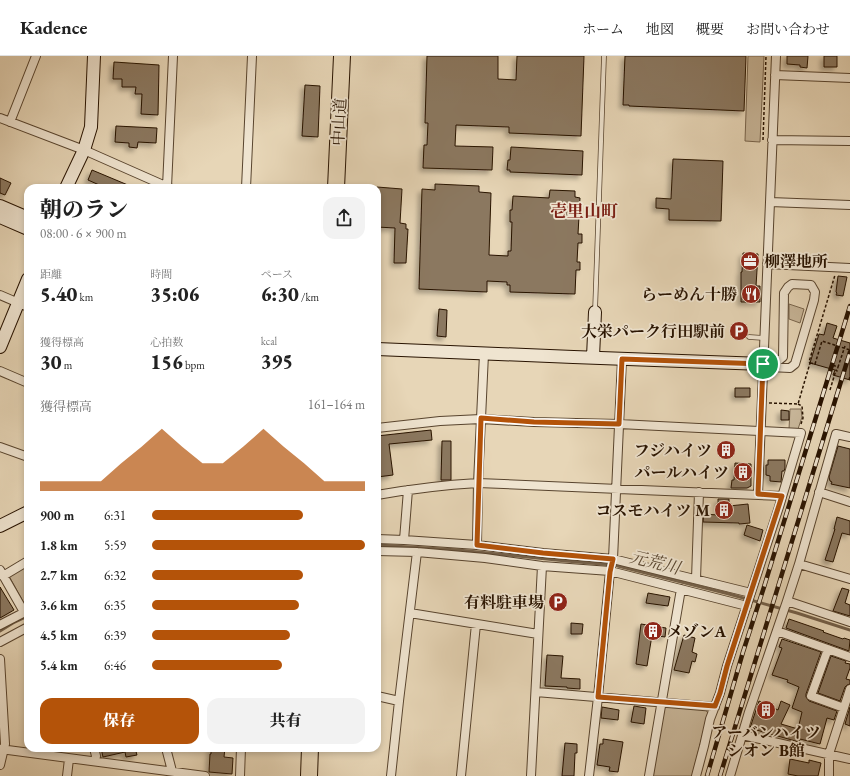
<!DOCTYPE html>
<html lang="ja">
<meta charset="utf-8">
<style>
body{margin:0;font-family:"EB Garamond","Noto Serif JP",serif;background:#f2f2f2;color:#222;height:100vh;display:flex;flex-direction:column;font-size:15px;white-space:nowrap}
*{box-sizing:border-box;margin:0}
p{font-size:13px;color:#767676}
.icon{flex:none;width:22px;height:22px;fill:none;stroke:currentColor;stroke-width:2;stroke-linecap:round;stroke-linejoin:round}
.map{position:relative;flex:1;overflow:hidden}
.side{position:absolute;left:24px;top:128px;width:357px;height:568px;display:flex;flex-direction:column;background:#fff;border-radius:12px;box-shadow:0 2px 6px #0003}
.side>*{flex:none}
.pin{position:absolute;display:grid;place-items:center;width:34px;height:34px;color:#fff;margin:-17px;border:2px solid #fff;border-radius:50%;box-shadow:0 1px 4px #0007}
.round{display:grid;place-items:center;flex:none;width:42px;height:42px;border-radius:12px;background:#f2f2f2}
.head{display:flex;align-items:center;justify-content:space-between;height:68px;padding:0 16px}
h1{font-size:22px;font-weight:800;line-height:30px}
.stats{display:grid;grid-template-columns:repeat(3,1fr);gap:6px;height:68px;padding:4px 16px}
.stats div{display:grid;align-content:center}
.stats b{font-size:20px;font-weight:800}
.stats small{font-size:11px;font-weight:400}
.stats p{font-size:11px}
.chart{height:112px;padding:8px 16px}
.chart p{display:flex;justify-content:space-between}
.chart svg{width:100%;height:72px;margin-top:4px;fill:#b45309;opacity:.7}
.button{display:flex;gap:8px;margin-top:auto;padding:8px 16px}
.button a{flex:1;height:46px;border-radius:12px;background:#b45309;color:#fff;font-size:16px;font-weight:800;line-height:46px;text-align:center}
.button a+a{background:#f2f2f2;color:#222}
ul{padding:0 16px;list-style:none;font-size:13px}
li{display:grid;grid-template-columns:64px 48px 1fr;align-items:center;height:30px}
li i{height:10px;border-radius:5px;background:#b45309}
header{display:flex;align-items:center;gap:24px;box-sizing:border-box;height:56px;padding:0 20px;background:#fff;border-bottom:1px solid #e0e0e0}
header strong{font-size:19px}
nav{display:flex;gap:22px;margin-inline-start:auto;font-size:14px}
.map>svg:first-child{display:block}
</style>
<header>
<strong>Kadence</strong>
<nav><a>ホーム</a><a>地図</a><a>概要</a><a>お問い合わせ</a></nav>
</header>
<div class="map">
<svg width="850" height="720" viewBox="0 0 850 720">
<defs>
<filter id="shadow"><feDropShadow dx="-3.5" dy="3.5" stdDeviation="2" flood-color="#0004"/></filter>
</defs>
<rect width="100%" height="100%" fill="#e7d6b7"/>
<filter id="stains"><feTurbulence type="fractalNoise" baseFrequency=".005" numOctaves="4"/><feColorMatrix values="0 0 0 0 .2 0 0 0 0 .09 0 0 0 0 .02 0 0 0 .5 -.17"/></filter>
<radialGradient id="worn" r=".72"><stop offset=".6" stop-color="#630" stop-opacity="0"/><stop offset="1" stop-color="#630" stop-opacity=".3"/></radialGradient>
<path fill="#c7b598" stroke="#78644c" d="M748 0H764L760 86 745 85Z
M789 248 804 253 800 267 789 263Z
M790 353H801L802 361 798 373H789Z
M28 509V550L25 549 9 520Z
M665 650 705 653 708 657 692 720H652Z"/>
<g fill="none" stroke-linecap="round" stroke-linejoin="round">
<path stroke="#746049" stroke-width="3" d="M377 489 458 494 566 505 614 509 729 538 797 557 850 574
M0 575 13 567 28 560"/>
</g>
<path fill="#8b7860" stroke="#281301" filter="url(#shadow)" d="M427 0H498V23L516 24 517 0H584L581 80 509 77V71L456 69 455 90 493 91 492 114 423 112 424 89H427L428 67H425Z
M625 0H746L744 55 629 50V49H623Z
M787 0H808L807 12 800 11V9L787 8Z
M824 0H837V11H824Z
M114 6 159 9 158 59 141 58 142 38H135L136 31H122V23H113Z
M305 29 320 30 318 81 302 80Z
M116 70 157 72 156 87 138 86 137 92 129 91V87L115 86Z
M511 91 583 95 582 119 510 116V114H507L508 104H510Z
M673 103 723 105 721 165 669 164V153L656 152V142L671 143Z
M92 114 135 132H106L88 124Z
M0 122 11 127 5 139 0 137Z
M435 128 479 130V136L491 137 489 199 508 200V195H511L512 166H510V154H512L513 140 549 142 550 134 575 135V141L580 142 578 178H582V187H578L577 206H580V214H576L575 238 510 236V229H507V226L487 225V236L419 233 422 133 435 134Z
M377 131 402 133 400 167 406 168V173H408L406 207H394L395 172 377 171Z
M743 197 758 198 756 230H760V246H741V216H742Z
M838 220 847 221 843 240 836 239 837 237 836 236Z
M439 253 447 254 446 281 437 280Z
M827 267 837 270 833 282 850 287V324L833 319 835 314 810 307 819 278 824 279Z
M735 332H750V341H735Z
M781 354 789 355V364H781Z
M431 374 432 384 389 388 393 419 377 421V380Z
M442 385H451V424H441Z
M838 390 850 393V432L831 428 832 426 830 425 829 421Z
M768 404H785V412L784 415H782L781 426 770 425V420L766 419V409H768Z
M735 407 751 408V430L747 432H731L732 424H734Z
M718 443H729V450L748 448 750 467 739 468V467L703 466 704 458 718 459Z
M837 461 850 465V479L842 477 833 506 825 504 835 473H834Z
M747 469 763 474 760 485 744 479Z
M0 531 14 554 0 562Z
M842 532 849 534 845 547 850 549V560L833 555Z
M648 537 670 541 668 550 646 547Z
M789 563 824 575 823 576 843 583 844 582 850 584 849 595 786 572Z
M571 567 583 568 582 578H571Z
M641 568 666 572 665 581 652 579 647 610 636 608Z
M684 579 695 582 692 596 697 598 695 606 692 605 689 617 674 614Z
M782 583 821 596 806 638V641L809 645 837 655 834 664 827 662 820 688 800 683 799 686 760 675 750 672 759 645 778 654 781 645 790 649 781 668 798 673 802 656 792 652 799 631 787 626 788 624 772 619 782 592 779 591Z
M547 599 563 600 561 622 580 623V633L567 632V631L545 630Z
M831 600 846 605 845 607 850 608V612L846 623 850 624V628L847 629 845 631 840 645 818 637Z
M634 650 646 652 644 668 631 666Z
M602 651 619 654 618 664 601 662Z
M850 651V670L845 668Z
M603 683 623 686 618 716 609 715 610 711 597 709 600 688H603Z
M565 687 577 688V697H575L574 720H562Z
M101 692H135L137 699 126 701 125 696 103 701Z
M211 692H225L224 701 233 702 232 718 209 716 210 698H211Z
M790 703 809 707V704L821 707 818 720H798L788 718Z"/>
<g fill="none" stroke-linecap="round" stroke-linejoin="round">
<g stroke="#58442e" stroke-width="5.5">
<path id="lane" d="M595 256 604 0
M749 281 764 282"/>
</g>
<g stroke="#58442e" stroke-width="10">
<path id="street" d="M775 19 850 22
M0 62 84 94 170 132
M10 66 36 0
M772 84 850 85
M167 131 173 0
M246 132 252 0
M770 146 850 149
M767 208 850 212
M792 228 811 229 815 236 814 244 795 308 790 312 770 311 763 308 770 305H778L783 301 784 237 788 231Z
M0 239 28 251
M0 315 28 327
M377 372 440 365 481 363 534 366 619 368 801 377 779 451 727 610 720 637 710 663 704 690 696 720
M850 381 836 378 799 508 787 545 850 566
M0 391 28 401
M819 436 850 446
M758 438 776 0
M377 439C411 433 444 429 478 427L782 440
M377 483 404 484 477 489 543 497 613 503 751 537
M404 484 408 434
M477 489 478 427 484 298
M377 495 417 496 485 502 542 510 610 515 747 550
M799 508 850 523
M0 514 24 556
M3 520 28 505
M696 523 699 436
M410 557 538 578
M0 569 27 555
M777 575 850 601
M0 586 28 571
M828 593 811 640 844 652
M0 603 5 688 0 709
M536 636 715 651
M377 640 399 645
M742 679 850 703
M94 692 96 700 95 705
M166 692 172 715
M0 693 205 720
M67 720 69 703
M240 720 241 692
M391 720 399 645 417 496
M461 720 476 568
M531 720 542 510
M589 720 598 641 610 515 613 503 622 303
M649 720 681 533
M730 720 749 656 787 545
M829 720V698L850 633"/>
</g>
<g stroke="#281301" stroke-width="14">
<path id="secondary" d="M66 132 84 94 91 71 94 0
M0 150 28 162
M0 161 28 173
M0 291 28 223
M377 293C506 299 634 303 763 308
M593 301 595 256
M0 470 28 456"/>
</g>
<g stroke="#281301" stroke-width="18">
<path id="highway" d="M336 132 342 0
M309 720 310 692"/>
</g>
<path stroke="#281301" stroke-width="1.5" stroke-dasharray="3 2" stroke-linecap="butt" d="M763 84 766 0
M838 291 832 309 838 311 845 290
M810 307 815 308 822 285 850 294
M849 324 850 320
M830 334 836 314 837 315 838 311
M769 347 798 348 810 307 809 306 835 219
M798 348 802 350 803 362 801 368"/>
<use href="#lane" stroke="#efe4d0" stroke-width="4"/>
<use href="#street" stroke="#efe4d0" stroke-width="8"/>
<use href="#secondary" stroke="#efe4d0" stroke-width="12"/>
<use href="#highway" stroke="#e7d6b7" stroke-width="16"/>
<g stroke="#281301" stroke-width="4.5">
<path id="rail" d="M707 720 743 596 764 531 850 250
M720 720 850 296"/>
</g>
<use href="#rail" stroke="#efe4d0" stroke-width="3" stroke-dasharray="9" stroke-linecap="butt"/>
</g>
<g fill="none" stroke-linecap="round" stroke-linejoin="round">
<g stroke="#fff" stroke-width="8">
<path id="route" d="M622 303 763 308 758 438 782 440 727 610 720 637 715 650 598 641 610 516 613 503 543 497 477 489 481 362 534 366 619 368Z"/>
</g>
<use href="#route" stroke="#b45309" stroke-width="5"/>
</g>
<defs>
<g id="office-disc" transform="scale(1)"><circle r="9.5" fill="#8f2418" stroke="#efe4d0"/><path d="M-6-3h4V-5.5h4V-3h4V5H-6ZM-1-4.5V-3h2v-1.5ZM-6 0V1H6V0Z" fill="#fff"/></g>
<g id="restaurant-disc" transform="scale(1)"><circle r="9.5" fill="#8f2418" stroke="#efe4d0"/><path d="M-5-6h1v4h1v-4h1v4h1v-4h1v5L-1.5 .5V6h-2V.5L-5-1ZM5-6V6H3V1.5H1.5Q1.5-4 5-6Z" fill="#fff"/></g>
<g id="parking-disc" transform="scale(1)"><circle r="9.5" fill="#8f2418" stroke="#efe4d0"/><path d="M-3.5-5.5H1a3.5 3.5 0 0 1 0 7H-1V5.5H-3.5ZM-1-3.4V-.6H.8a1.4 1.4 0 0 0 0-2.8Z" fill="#fff"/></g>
<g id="building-disc" transform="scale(1)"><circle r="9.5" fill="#8f2418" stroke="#efe4d0"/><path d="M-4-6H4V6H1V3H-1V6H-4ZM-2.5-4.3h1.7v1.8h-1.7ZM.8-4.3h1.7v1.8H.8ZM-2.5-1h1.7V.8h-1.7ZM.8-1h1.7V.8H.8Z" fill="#fff"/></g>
</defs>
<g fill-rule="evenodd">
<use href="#office-disc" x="750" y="205"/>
<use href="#restaurant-disc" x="751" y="238"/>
<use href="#parking-disc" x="739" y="275"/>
<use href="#building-disc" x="726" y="394"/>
<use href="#building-disc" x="743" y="416"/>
<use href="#building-disc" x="724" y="454"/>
<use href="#parking-disc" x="558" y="546"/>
<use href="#building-disc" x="653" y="575"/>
<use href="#building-disc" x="766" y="654"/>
</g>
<g text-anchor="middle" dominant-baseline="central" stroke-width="3.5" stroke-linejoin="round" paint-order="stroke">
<g font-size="16" fill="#281301" stroke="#efe4d0">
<text transform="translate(339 66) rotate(-87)">中山道</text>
</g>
<g font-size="16" font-weight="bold" fill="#281301" stroke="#efe4d0" text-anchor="end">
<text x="764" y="205" text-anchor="start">柳澤地所</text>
<text x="737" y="238">らーめん十勝</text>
<text x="725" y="275">大栄パーク行田駅前</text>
<text x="712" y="394">フジハイツ</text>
<text x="729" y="416">パールハイツ</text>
<text x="710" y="454">コスモハイツ M</text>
<text x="544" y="546">有料駐車場</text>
<text x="667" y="575" text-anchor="start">メゾンA</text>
<text x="766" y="676" text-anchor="middle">アーバンハイツ<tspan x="766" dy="18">シオン B館</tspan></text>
</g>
<g font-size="17" font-weight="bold" fill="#7a1f14" stroke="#efe4d0">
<text x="584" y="155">壱里山町</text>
</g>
<g font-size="17" font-style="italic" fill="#5a4731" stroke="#efe4d0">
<text transform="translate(655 506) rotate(14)">元荒川</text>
</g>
</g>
<rect width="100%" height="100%" filter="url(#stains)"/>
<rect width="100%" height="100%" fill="url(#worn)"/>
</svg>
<div class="pin" style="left:763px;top:308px;background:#1e9e55"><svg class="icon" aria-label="arrive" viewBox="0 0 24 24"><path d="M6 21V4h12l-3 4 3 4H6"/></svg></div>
<section class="side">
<div class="head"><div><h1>朝のラン</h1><p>08:00 · 6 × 900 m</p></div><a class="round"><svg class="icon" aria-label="share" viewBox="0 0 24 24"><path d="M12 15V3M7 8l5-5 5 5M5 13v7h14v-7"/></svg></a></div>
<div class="stats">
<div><p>距離</p><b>5.40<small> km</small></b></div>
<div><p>時間</p><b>35:06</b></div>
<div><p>ペース</p><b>6:30<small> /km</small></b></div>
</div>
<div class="stats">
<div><p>獲得標高</p><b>30<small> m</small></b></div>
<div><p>心拍数</p><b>156<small> bpm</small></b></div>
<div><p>kcal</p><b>395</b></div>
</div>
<div class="chart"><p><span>獲得標高</span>161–164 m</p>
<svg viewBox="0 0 160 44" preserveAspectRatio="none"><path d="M0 44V38L10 38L20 38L30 38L40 27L50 17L60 6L70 17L80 27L90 27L100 17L110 6L120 17L130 27L140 38L150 38L160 38V44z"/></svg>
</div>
<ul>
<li><b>900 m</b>6:31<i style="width:71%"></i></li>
<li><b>1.8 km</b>5:59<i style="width:100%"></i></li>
<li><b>2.7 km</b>6:32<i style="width:71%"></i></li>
<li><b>3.6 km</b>6:35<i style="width:69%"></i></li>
<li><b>4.5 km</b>6:39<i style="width:65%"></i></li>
<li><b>5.4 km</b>6:46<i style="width:61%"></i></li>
</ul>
<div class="button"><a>保存</a><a>共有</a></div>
</section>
</div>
